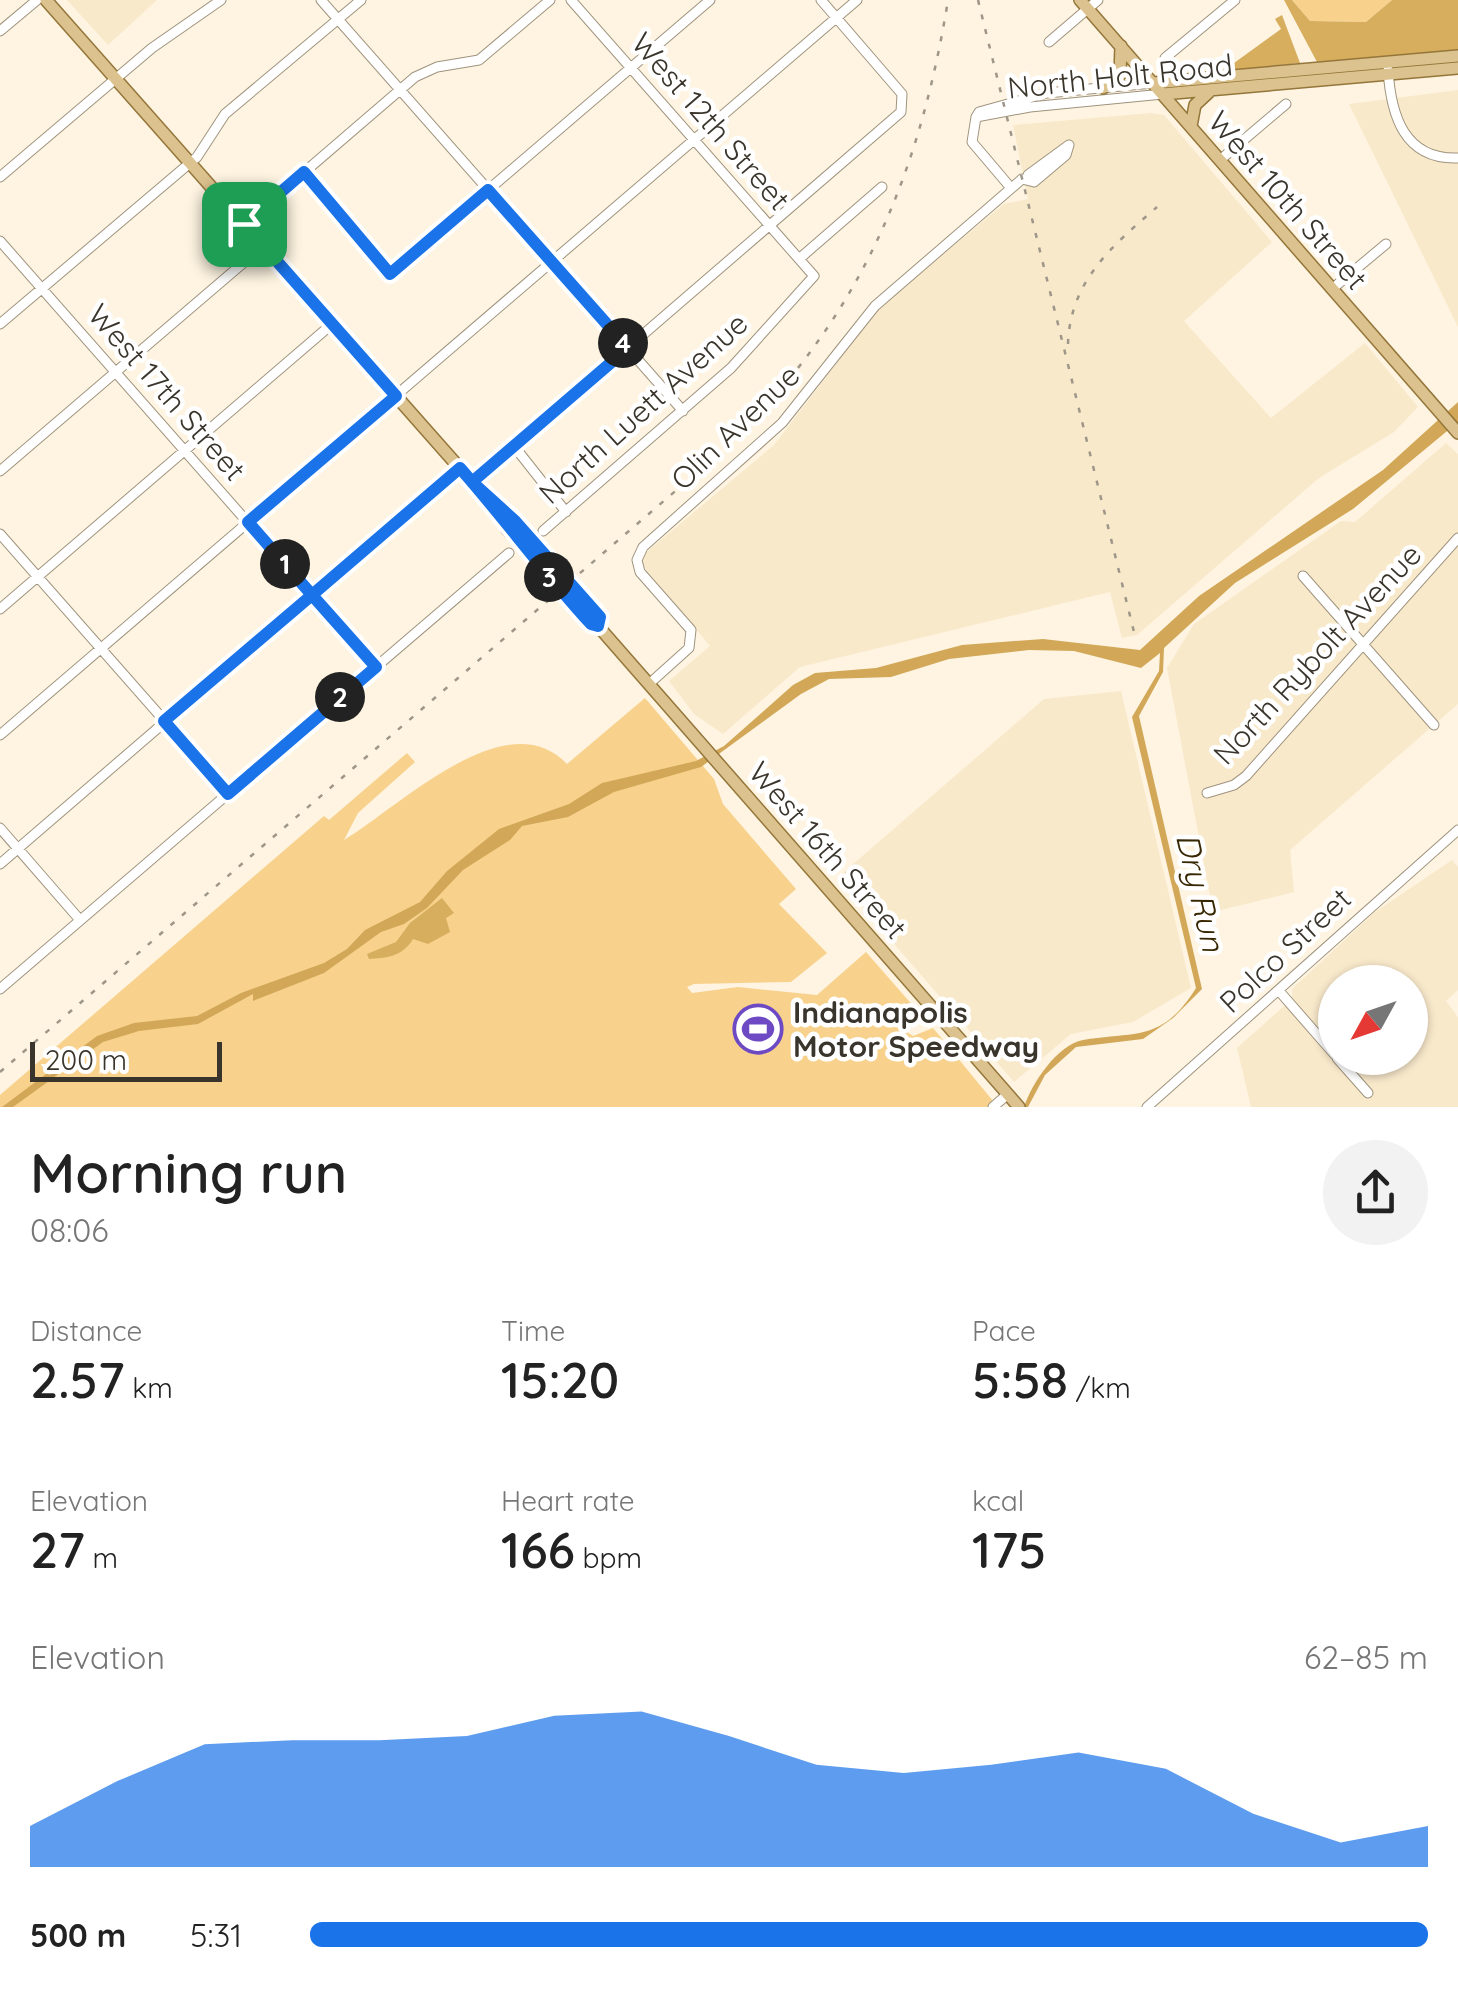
<!DOCTYPE html>
<meta charset="utf-8">
<style>
body{margin:0;font-family:Quicksand,sans-serif;background:#f2f2f2;color:#222;height:100vh;display:flex;flex-direction:column;font-size:38px;white-space:nowrap}
*{box-sizing:border-box;margin:0}
p{font-size:32px;color:#767676}
.icon{flex:none;width:55px;height:55px;fill:none;stroke:currentColor;stroke-width:2;stroke-linecap:round;stroke-linejoin:round}
.map{position:relative;height:1107px;overflow:hidden}
.drawer{display:flex;flex-direction:column;background:#fff;flex:1}
.drawer>*{flex:none}
.needle{width:65px;rotate:230deg}
.controls{position:absolute;left:1318px;top:965px;display:grid;gap:20px}
.controls a{display:grid;place-items:center;width:110px;height:110px;border-radius:50%;background:#fff;box-shadow:0 2px 8px #0004;font-size:50px}
.scale{position:absolute;left:30px;bottom:25px;width:192px;box-sizing:border-box;padding-left:10px;border:5px solid #3a352c;border-top:0;font-size:28px;line-height:35px;white-space:nowrap;color:#3a352c;-webkit-text-stroke:8px #fff;paint-order:stroke}
.pin{position:absolute;display:grid;place-items:center;width:85px;height:85px;color:#fff;margin:-42px;border-radius:20px;box-shadow:0 5px 15px #0006}
.km{position:absolute;width:50px;height:50px;margin:-25px;border-radius:50%;background:#222;color:#fff;font-size:28px;line-height:50px;text-align:center}
.round{display:grid;place-items:center;flex:none;width:105px;height:105px;border-radius:52px;background:#f2f2f2}
.head{display:flex;align-items:center;justify-content:space-between;height:170px;padding:0 30px}
h1{font-size:55px;font-weight:600;line-height:75px}
.figures{display:grid;grid-template-columns:repeat(3,1fr);gap:15px;height:170px;padding:10px 30px}
.figures div{display:grid;align-content:center}
.figures b{font-size:50px;font-weight:600}
.figures small{font-size:28px;font-weight:400}
.figures p{font-size:28px}
.chart{height:280px;padding:20px 30px}
.chart p{display:flex;justify-content:space-between}
.chart svg{width:100%;height:180px;margin-top:10px;fill:#1a73e8;opacity:.7}
ul{padding:0 30px;list-style:none;font-size:32px}
li{display:grid;grid-template-columns:160px 120px 1fr;align-items:center;height:75px}
li i{height:25px;border-radius:12px;background:#1a73e8}
.map>svg:first-child{display:block}
</style>
<div class="map">
<svg width="1458" height="1107" viewBox="0 0 1458 1107">
<rect width="100%" height="100%" fill="#fef4e1"/>
<path fill="#f9e9cb" fill-rule="evenodd" d="M67 0H157L108 45Z
M1458 90V327L1349 104Z
M1151 113 1164 115 1272 242 1184 321 1271 418 1365 343 1418 407 1394 432 1319 478 1137 635 1122 638 1110 592 800 667 723 734 694 714 669 681 710 646 642 565 643 555 774 445 880 307 1004 204 1028 199 1013 125Z
M1446 443 1458 454V704L1290 850 1294 892 1213 912 1167 668 1194 624 1341 521 1355 522Z
M1121 691 1191 988 1133 1022 1071 1034 1014 1082 837 878 1044 699Z
M1452 860 1458 867V990L1446 1001 1458 1017V1107H1251L1237 1048 1292 999V989L1375 912ZM1335 982H1410V1058H1335Z"/>
<path fill="#f8d28d" d="M1292 0H1392L1366 22 1310 21Z
M645 698 714 779 723 804 796 889 779 904 827 953 791 982 694 984 687 987 692 993 738 987 817 995 866 952 915 1008 894 1023 913 1036 933 1028 998 1107H0V1095L324 816 329 820 407 753 415 762 358 813 344 840C398 808 506 700 567 764Z"/>
<path fill="#d7ad5e" d="M1284 0H1292L1310 21 1366 22 1392 0H1458V50L1317 62Z
M1282 15 1300 63 1223 71 1281 29 1275 19Z
M442 898 454 913 446 918 450 932 428 944 413 939C402 957 386 958 369 959L367 954 396 942 410 923Z"/>
<path fill="#d2a858" d="M1458 402V422L1353 509 1235 583 1164 648 1163 672 1139 716 1202 989 1173 1018 1143 1039 1076 1047 1045 1075 1028 1107H1024C1032 1083 1057 1045 1083 1040 1135 1031 1162 1043 1196 988L1132 717 1159 671 1160 653 1141 668 1074 651 1029 650 949 659 891 677 829 679 801 694 701 767 614 792 568 817 522 826 510 840 463 870 427 908 404 924 381 932 324 973 253 1001V994L198 1024 139 1031 103 1042 13 1107H2L97 1036 134 1023 197 1016 241 993 324 963 347 949 365 930 420 902 447 871 499 829 569 804 602 783 696 761 724 746 793 685 815 673 876 668 962 645 1043 639 1140 650 1199 596 1383 470Z"/>
<g fill="none" stroke-linecap="round" stroke-linejoin="round">
<g stroke="#9f937e" stroke-width="11">
<path id="minor" d="M321 0 683 411
M0 31 37 0
M1049 42 1098 0
M1165 58 1235 0
M1388 70C1391 115 1404 160 1458 158
M976 117 1030 107 1163 94
M976 117 979 112 1047 93 1153 83
M976 117 972 142 1011 188
M1220 160 1286 104
M304 173 390 274 710 0
M0 177 152 48 221 0
M1029 180 1028 175 1069 145
M244 224 415 77 437 67 479 60 550 0
M0 241 375 667
M799 259 882 187
M1332 289 1386 244
M0 324 197 157 225 114 361 0
M514 446 566 512
M0 471 263 246
M472 482 901 112 902 94 821 0
M543 531 731 368 814 276 571 0
M0 534 228 793
M1303 576 1434 725
M0 609 332 324
M649 684 689 648 691 630 640 572 637 560 643 547 782 423 875 306 1022 179 1034 182 1066 155 1069 145
M0 735 857 0
M1207 793 1234 785 1246 776 1458 538
M0 828 80 920
M0 864 460 468
M0 989 509 553
M1280 992 1335 1055
M1337 1058 1368 1093
M993 1107 1008 1094
M1147 1107 1458 830"/>
</g>
<g stroke="#94763a" stroke-width="14">
<path id="major" d="M46 0 472 482 515 521 600 617 598 626
M1080 0 1458 433
M1153 83 1458 56
M1103 88 1120 75 1121 46
M1163 94 1458 68
M1191 126 1195 105 1209 92
M501 513 507 529 591 624 598 626 1019 1107"/>
</g>
<use href="#minor" stroke="#fff" stroke-width="9"/>
<use href="#major" stroke="#dcc28e" stroke-width="11"/>
<path stroke="#9e9789" stroke-width="2.5" stroke-dasharray="5 10" stroke-linecap="butt" d="M978 0 1134 632
M1068 344C1070 281 1112 246 1157 207
M0 1072 701 469C849 340 917 192 948 0"/>
</g>
<g fill="none" stroke-linecap="round" stroke-linejoin="round">
<g stroke="#fff" stroke-width="20">
<path id="route" d="M244 224 396 396 248 522 312 595 164 721 228 794 376 667 312 595 460 468C505 519 544 573 591 624L598 626 600 617 515 521 472 482 628 348 488 190 390 274 304 172 244 224"/>
</g>
<use href="#route" stroke="#1a73e8" stroke-width="12"/>
</g>
<defs>
<g id="stadium-ring" transform="scale(2.5)"><circle r="9.5" fill="#fff" stroke="#6d4ac3" stroke-width="1.5"/><path d="M0-5a6.5 5 0 1 0 0 10a6.5 5 0 1 0 0-10ZM-3.5-1.8h7v3.6h-7Z" fill="#6d4ac3"/></g>
</defs>
<g fill-rule="evenodd">
<use href="#stadium-ring" x="758" y="1029"/>
</g>
<g text-anchor="middle" dominant-baseline="central" stroke-width="9" stroke-linejoin="round" paint-order="stroke">
<g font-size="30" fill="#3a352c" stroke="#fff">
<text transform="translate(1120 76) rotate(-6)">North Holt Road</text>
<text transform="translate(711 121) rotate(49)">West 12th Street</text>
<text transform="translate(1288 200) rotate(49)">West 10th Street</text>
<text transform="translate(167 392) rotate(49)">West 17th Street</text>
<text transform="translate(643 408) rotate(-42)">North Luett Avenue</text>
<text transform="translate(735 427) rotate(-44)">Olin Avenue</text>
<text transform="translate(1317 654) rotate(-47)">North Rybolt Avenue</text>
<text transform="translate(828 850) rotate(49)">West 16th Street</text>
<text transform="translate(1285 950) rotate(-43)">Polco Street</text>
</g>
<g font-size="30" font-weight="bold" fill="#3a352c" stroke="#fff" text-anchor="start">
<text x="793" y="1012">Indianapolis<tspan x="793" dy="34">Motor Speedway</tspan></text>
</g>
<g font-size="32" font-style="italic" fill="#372702" stroke="#fff">
<text transform="translate(1201 892) rotate(77)">Dry Run</text>
</g>
</g>
</svg>
<div class="controls">
<a><svg class="needle" viewBox="-14 -14 28 28"><path d="M0-13l5 13h-10z" fill="#e53935"/><path d="M0 13l5-13h-10z" fill="#767676"/></svg></a>
</div>
<div class="scale">200 m</div>
<div class="pin" style="left:244px;top:224px;background:#1e9e55"><svg class="icon" aria-label="arrive" viewBox="0 0 24 24"><path d="M6 21V4h12l-3 4 3 4H6"/></svg></div>
<b class="km" style="left:285px;top:564px">1</b>
<b class="km" style="left:340px;top:697px">2</b>
<b class="km" style="left:549px;top:577px">3</b>
<b class="km" style="left:623px;top:343px">4</b>
</div>
<section class="drawer">
<div class="head"><div><h1>Morning run</h1><p>08:06</p></div><a class="round"><svg class="icon" aria-label="share" viewBox="0 0 24 24"><path d="M12 15V3M7 8l5-5 5 5M5 13v7h14v-7"/></svg></a></div>
<div class="figures">
<div><p>Distance</p><b>2.57<small> km</small></b></div>
<div><p>Time</p><b>15:20</b></div>
<div><p>Pace</p><b>5:58<small> /km</small></b></div>
</div>
<div class="figures">
<div><p>Elevation</p><b>27<small> m</small></b></div>
<div><p>Heart rate</p><b>166<small> bpm</small></b></div>
<div><p>kcal</p><b>175</b></div>
</div>
<div class="chart"><p><span>Elevation</span>62–85 m</p>
<svg viewBox="0 0 160 44" preserveAspectRatio="none"><path d="M0 44V34L10 23L20 14L30 13L40 13L50 12L60 7L70 6L80 12L90 19L100 21L110 19L120 16L130 20L140 31L150 38L160 34V44z"/></svg>
</div>
<ul>
<li><b>500 m</b>5:31<i style="width:100%"></i></li>
</ul>
</section>
